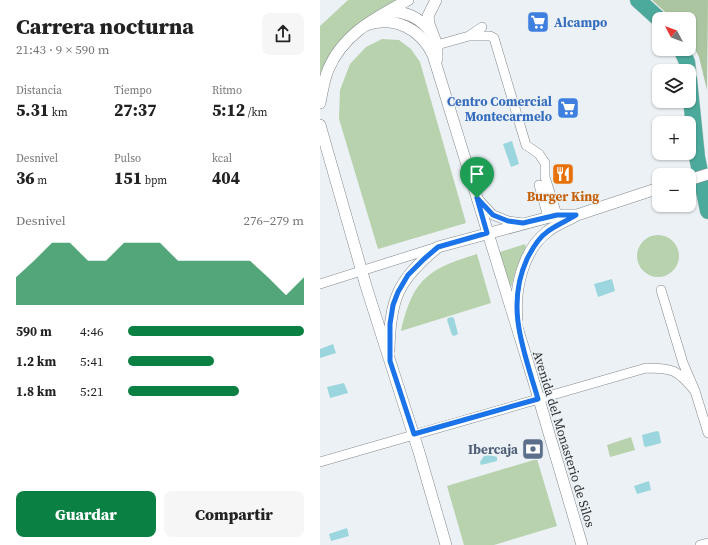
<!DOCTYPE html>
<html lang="es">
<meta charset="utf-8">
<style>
body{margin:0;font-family:"Source Serif 4",serif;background:#f6f6f6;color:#222;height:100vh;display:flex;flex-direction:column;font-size:15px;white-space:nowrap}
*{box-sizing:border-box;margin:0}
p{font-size:13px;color:#767676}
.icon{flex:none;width:22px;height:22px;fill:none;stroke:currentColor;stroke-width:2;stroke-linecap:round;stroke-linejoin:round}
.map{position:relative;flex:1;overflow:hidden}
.sheet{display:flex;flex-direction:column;background:#fff;width:320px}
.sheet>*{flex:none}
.needle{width:26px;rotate:311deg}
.fabs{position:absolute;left:332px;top:12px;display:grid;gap:8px}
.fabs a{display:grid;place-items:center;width:44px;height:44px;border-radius:8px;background:#fff;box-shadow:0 1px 3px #0004;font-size:20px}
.pin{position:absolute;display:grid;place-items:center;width:34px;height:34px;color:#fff;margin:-41px -17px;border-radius:50% 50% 50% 0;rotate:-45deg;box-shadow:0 0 4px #0007}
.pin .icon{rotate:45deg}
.round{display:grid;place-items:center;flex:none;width:42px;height:42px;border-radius:8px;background:#f6f6f6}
.overview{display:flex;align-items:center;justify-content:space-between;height:68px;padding:0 16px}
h1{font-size:22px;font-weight:800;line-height:30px}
.stats{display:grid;grid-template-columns:repeat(3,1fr);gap:6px;height:68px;padding:4px 16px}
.stats div{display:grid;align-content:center}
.stats b{font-size:17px;font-weight:800}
.stats small{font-size:11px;font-weight:400}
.stats p{font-size:11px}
.chart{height:112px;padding:8px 16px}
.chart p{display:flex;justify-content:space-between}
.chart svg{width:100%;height:72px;margin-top:4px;fill:#0b8043;opacity:.7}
.primary-button{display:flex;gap:8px;margin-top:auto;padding:8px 16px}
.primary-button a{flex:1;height:46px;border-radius:8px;background:#0b8043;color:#fff;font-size:16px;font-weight:800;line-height:46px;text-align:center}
.primary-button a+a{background:#f6f6f6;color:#222}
ul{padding:0 16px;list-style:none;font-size:13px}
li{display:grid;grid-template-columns:64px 48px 1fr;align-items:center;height:30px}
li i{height:10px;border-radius:5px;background:#0b8043}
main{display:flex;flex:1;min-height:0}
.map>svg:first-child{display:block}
</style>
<main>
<section class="sheet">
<div class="overview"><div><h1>Carrera nocturna</h1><p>21:43 · 9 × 590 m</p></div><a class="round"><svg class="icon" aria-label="share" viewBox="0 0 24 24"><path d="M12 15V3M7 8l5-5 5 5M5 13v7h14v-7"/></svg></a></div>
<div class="stats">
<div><p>Distancia</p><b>5.31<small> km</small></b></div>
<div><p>Tiempo</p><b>27:37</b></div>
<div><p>Ritmo</p><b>5:12<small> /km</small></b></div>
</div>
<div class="stats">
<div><p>Desnivel</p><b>36<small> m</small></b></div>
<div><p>Pulso</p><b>151<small> bpm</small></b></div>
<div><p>kcal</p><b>404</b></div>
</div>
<div class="chart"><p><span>Desnivel</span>276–279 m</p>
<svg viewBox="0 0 160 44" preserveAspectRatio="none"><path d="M0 44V27L10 17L20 6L30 6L40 17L50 17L60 6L70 6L80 6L90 17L100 17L110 17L120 17L130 17L140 27L150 38L160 27V44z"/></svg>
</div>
<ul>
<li><b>590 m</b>4:46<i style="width:100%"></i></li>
<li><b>1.2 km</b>5:41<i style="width:49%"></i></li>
<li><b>1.8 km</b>5:21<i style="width:63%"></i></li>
</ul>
<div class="primary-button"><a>Guardar</a><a>Compartir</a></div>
</section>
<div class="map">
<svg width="388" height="545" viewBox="0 0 388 545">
<rect width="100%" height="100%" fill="#ebf1f5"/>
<path fill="#b8d2ae" d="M28 0H80L45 21 18 43 3 71 0 80V26Z
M62 39 79 40 91 49 100 62 146 223 58 249 19 119 20 90 30 64 46 47Z
M317 256a21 21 0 1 1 42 0a21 21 0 1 1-42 0Z
M205 244 206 248 197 267 190 291 177 253Z
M157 254 171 303 81 331C93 279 108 269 157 254Z
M311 437 315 450 290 457 287 445Z
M217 459 237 526 174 545H144L127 486Z"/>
<path fill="#aac59f" d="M332 0H388L387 90 379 57 369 37V19H353Z"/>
<path fill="#9bd6de" d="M192 141 199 164 191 167 183 144Z
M292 279 295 291 278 297 274 284Z
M132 317 134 318 138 334 134 336 132 335 127 320 128 318Z
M13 344 16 353 0 358V349Z
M24 383 28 393 10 398 7 387Z
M337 431 339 432 341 442V443L326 447 324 446 322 435Z
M170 455 177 457V461L161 465 160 462 164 456Z
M329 481 331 490 317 494 314 486Z
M27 528 29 536 11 541 9 534Z"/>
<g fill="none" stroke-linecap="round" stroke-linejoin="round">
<g stroke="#83888d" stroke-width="10">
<path id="minor" d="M149 36H170L174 38 206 145 219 154 225 163V177L237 215
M117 45 149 36 162 27
M219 185 228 217
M159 200 173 215 188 221 203 223
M0 284 117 247
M341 290 363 363 375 391 388 433
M0 462 326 368C353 368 358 370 375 391
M380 545 388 543"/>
</g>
<g stroke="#83888d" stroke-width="12">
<path id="tertiary" d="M116 0 108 16 109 24 117 45V59
M68 11C87 12 99 17 111 32
M46 25C74 15 101 29 113 55L213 379 262 545
M0 103C2 92 4 80 8 70 23 34 55 18 88 0
M0 125 46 286 99 452 126 545
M197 318C194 290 203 250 227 232 235 225 247 221 257 215
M69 350C70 298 78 280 118 247L237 215H257L339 188"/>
</g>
<g stroke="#cdcece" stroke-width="17">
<path id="motorway" d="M318 0 339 19
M361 49 367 62 368 71
M369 79 377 157 388 211"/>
</g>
<use href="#minor" stroke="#fff" stroke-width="9"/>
<use href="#tertiary" stroke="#fff" stroke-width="11"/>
<use href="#motorway" stroke="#4caa9d" stroke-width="16"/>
<g stroke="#83888d" stroke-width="12" stroke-linecap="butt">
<path id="tertiary-bridge" d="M369 180 388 174"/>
</g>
<use href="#tertiary-bridge" stroke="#fff" stroke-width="11"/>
</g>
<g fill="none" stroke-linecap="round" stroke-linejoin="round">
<g stroke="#fff" stroke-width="8">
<path id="route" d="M157 198 173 215 188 221 203 223 237 215H256C247 221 236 225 227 232 218 238 212 249 207 259 185 307 204 351 218 399L94 434 70 361V324L73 305 78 292 88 275 104 259 118 247 167 233Z"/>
</g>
<use href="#route" stroke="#1a73e8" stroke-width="5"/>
</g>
<defs>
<g id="supermarket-square" transform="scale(1.15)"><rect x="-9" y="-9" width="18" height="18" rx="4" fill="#3f7fe0" stroke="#ebf1f5"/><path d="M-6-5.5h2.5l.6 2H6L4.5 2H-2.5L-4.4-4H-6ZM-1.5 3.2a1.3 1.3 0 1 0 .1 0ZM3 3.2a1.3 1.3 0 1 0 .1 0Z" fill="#fff"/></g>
<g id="restaurant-square" transform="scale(1.15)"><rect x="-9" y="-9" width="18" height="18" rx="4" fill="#e8710a" stroke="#ebf1f5"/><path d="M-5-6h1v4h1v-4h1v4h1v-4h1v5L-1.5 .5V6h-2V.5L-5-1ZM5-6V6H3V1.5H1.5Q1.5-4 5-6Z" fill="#fff"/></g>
<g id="bank-square" transform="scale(1.15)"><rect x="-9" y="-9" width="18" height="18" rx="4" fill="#5c6f8a" stroke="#ebf1f5"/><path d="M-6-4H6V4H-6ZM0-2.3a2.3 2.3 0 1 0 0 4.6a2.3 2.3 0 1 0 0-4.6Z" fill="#fff"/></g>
</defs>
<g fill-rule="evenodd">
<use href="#supermarket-square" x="218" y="22"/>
<use href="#supermarket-square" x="248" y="108"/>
<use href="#restaurant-square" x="243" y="174"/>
<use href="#bank-square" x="213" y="449"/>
</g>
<g text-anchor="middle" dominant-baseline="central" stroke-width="3" stroke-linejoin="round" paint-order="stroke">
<g font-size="13" font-weight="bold" fill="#366cbe" stroke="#ebf1f5" text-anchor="start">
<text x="234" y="22">Alcampo</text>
<text x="232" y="101" text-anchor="end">Centro Comercial<tspan x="232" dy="15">Montecarmelo</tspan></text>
</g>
<g font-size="13" font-weight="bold" fill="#c56008" stroke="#ebf1f5">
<text x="243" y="196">Burger King</text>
</g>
<g font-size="13" fill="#2e3132" stroke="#ebf1f5">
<text transform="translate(244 439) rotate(73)">Avenida del Monasterio de Silos</text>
</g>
<g font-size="13" font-weight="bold" fill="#4e5e75" stroke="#ebf1f5" text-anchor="end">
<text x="198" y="449">Ibercaja</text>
</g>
</g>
</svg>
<div class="fabs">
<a><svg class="needle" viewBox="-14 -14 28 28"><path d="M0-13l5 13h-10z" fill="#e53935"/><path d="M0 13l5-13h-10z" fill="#767676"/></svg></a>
<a><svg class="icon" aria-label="layers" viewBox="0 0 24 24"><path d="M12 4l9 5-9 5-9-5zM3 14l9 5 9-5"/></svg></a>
<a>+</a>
<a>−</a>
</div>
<div class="pin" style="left:157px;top:198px;background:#1e9e55"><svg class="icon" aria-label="arrive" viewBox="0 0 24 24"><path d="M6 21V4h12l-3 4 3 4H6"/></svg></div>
</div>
</main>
